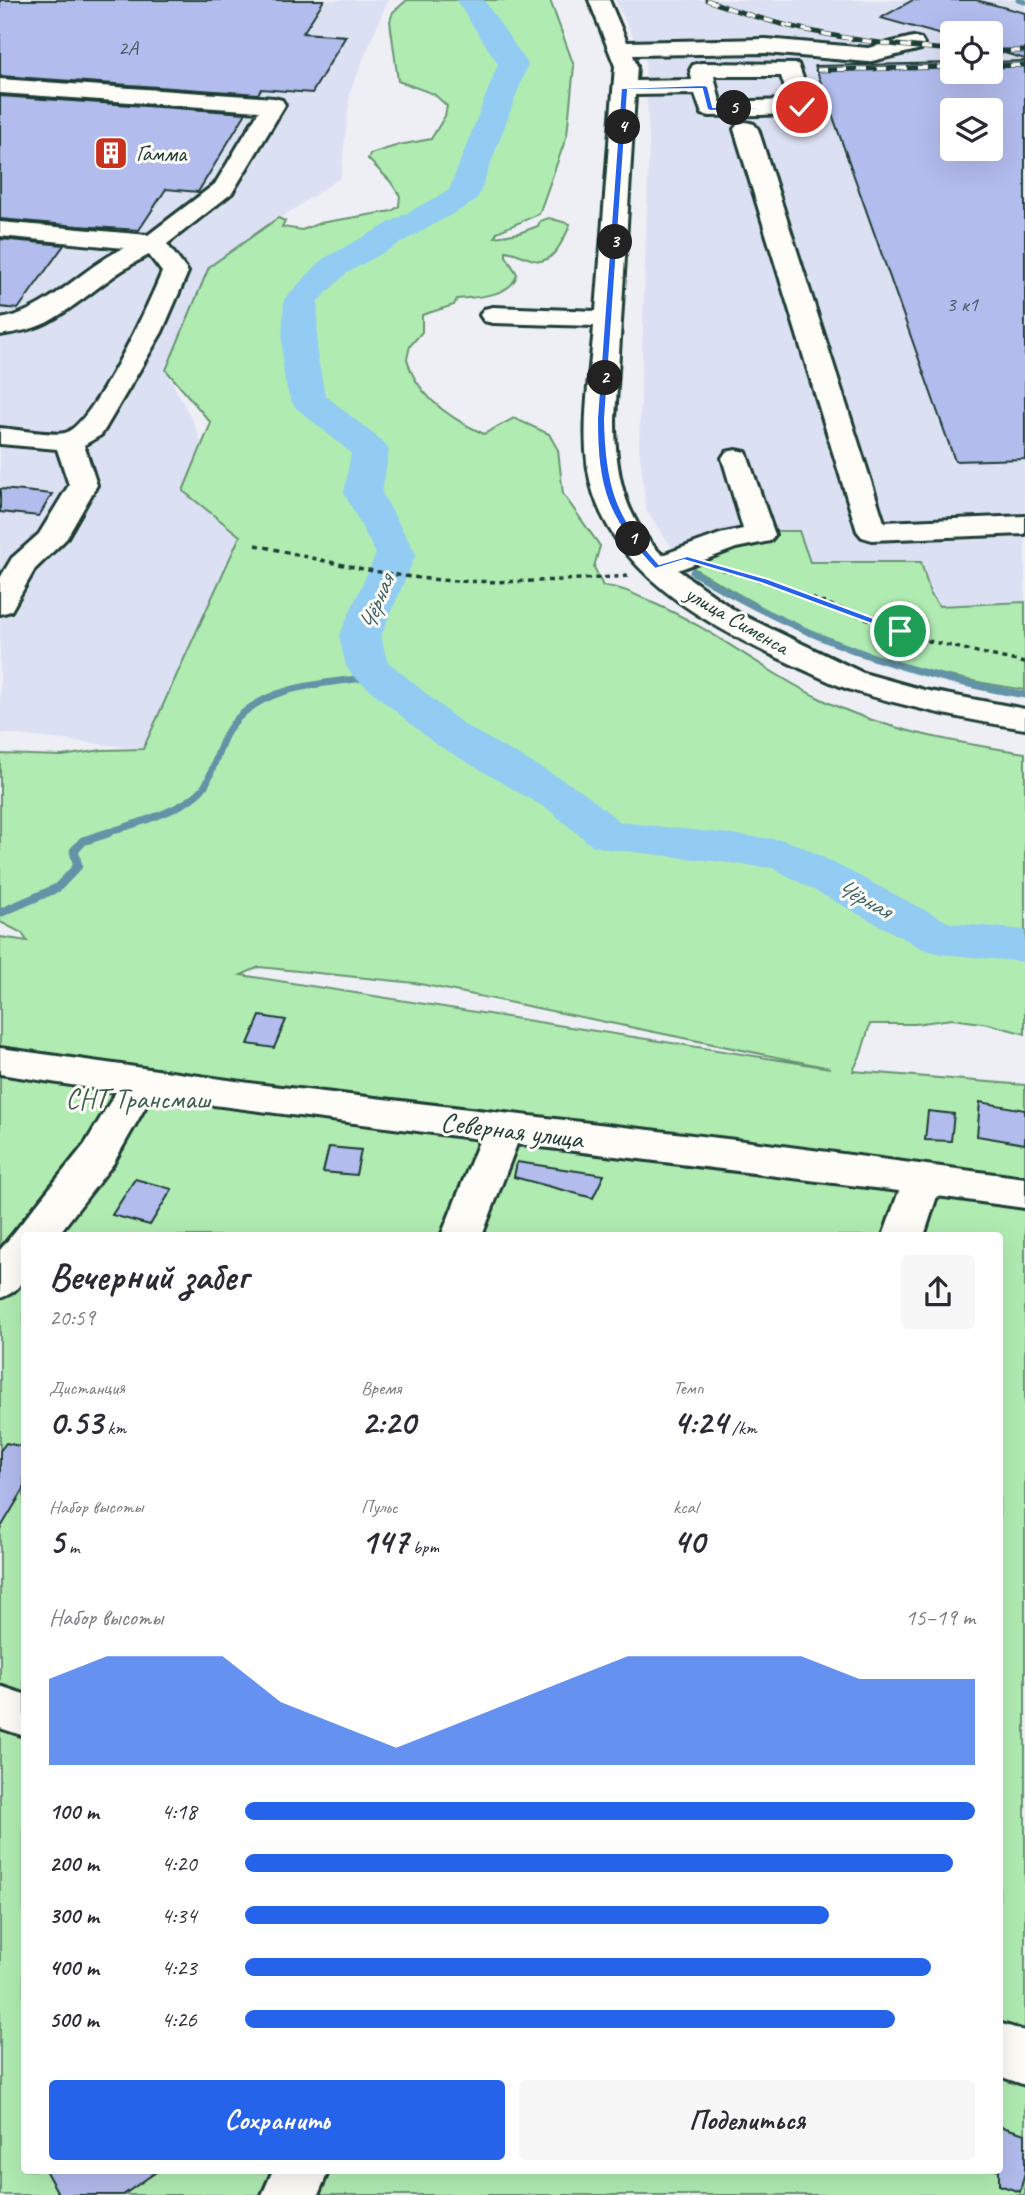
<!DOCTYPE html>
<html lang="ru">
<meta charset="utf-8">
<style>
body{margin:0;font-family:Caveat,sans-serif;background:#f7f7f7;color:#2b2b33;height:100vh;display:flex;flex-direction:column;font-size:26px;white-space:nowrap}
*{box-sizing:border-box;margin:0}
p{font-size:23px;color:#7c7c81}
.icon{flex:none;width:38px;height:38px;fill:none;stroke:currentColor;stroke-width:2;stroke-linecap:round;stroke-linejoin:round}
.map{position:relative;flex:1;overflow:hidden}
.panel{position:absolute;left:21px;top:1232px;width:982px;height:942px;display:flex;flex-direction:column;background:#fff;border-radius:7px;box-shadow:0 7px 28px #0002}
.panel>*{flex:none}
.fabs{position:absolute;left:940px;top:21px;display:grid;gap:14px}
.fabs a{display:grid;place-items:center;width:63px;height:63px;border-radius:7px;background:#fff;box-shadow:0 7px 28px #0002;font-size:35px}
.pin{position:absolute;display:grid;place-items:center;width:60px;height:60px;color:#fff;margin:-30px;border:4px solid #fff;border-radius:50%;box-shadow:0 2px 7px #0007}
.km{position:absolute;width:35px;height:35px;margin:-18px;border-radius:50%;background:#222;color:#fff;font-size:19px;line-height:35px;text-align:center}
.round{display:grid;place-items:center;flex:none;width:74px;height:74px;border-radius:7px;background:#f7f7f7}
.overview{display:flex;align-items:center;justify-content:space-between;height:119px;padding:0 28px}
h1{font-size:38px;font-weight:700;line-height:52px}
.metrics{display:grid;grid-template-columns:repeat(3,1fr);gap:10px;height:119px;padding:7px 28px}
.metrics div{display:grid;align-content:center}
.metrics b{font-size:35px;font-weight:700}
.metrics small{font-size:19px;font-weight:400}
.metrics p{font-size:19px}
.chart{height:196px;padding:14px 28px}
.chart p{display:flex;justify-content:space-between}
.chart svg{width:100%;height:126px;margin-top:7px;fill:#2563eb;opacity:.7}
.action{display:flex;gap:14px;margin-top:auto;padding:14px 28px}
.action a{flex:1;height:80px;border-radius:7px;background:#2563eb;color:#fff;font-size:28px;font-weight:700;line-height:80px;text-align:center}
.action a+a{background:#f7f7f7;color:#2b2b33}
ul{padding:0 28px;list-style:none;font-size:23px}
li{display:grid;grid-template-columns:112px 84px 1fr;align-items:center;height:52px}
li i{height:18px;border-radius:9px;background:#2563eb}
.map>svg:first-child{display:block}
</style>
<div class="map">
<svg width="1025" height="2195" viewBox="0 0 1025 2195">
<rect width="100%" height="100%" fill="#eeeff5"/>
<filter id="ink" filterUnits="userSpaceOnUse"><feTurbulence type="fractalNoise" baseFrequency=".0143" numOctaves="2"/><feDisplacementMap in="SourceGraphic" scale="14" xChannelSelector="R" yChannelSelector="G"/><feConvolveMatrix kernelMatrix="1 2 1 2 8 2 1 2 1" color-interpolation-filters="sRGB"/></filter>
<g filter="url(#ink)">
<path fill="#dce0f3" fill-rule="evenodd" d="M0 0H388L350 92 341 177 209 267 166 370 194 424 240 536 143 749 0 733Z
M615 0H1025V695L955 686 864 659 769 613 685 566 646 510 639 447 649 140 645 60ZM952 33H990V72H952ZM952 110H990V149H952Z"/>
<path fill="#b0ecb2" stroke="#689473" stroke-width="2" fill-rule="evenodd" d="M407 0H550L574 66 567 135 539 214 497 232 495 237 519 233 538 226 540 221 549 218 570 224C568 232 564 238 560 245 542 275 529 254 506 251V256L517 274C512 297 475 297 457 299L454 305 422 315V332L410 346 407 359C416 396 451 419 484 434L514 418 549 434 558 450 563 494 600 546 594 567 603 586C622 587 636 595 653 603 712 628 762 670 819 698 882 730 957 743 1025 753V1034L989 1024 952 1019 915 1024H870L861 1054 853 1071 1025 1085V2195H0V937L27 941 22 933 0 922V754L62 756 102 750 143 749 240 536 183 491 211 423 166 370 209 267 278 218 285 221 282 227 302 230 320 223 392 211 399 206 400 196 390 181 368 159 370 154 399 145 431 139 445 116 447 106 434 94 398 81 390 21 393 12ZM259 967 415 983 830 1068 241 975ZM24 1236H999V2170H24Z
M765 531H799L810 562H921L930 593 939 606 1025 602V690C971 682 920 671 868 655 805 635 747 599 690 566L765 539Z"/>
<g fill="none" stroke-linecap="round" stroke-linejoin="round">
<path stroke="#6493a6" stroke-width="5" d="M1018 0 1025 2"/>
<path stroke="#6493a6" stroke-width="7" d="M693 572C799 636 902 674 1025 695
M103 834C130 825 194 809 207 782 217 761 220 737 237 719 271 683 333 683 379 676"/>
<path stroke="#6493a6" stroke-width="9" d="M0 913 57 888 78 866 74 851 83 841 108 833"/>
<path fill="#92ccf2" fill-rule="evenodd" d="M456 0H484L528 64 479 195 474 202 347 273 318 301 317 353 325 395 383 442 389 450 382 493 416 554 381 636 387 661 464 725 581 790 620 822 783 840 799 845 950 923 1025 930V962L940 954 923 949 773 868 607 849 591 845 549 810 434 743 352 675 346 666 339 636 376 554 344 493 351 453 295 407C277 380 283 330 284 299L323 259 449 190 498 64Z"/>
</g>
<path fill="#b2bced" stroke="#1f3d34" stroke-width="2" fill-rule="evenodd" d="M0 0H324L303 33 346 36 312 93 261 89 258 94 0 76Z
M913 0H976L1025 13V59L990 49V33H952V38L881 18Z
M1025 61V459L955 461 815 66 952 63V72H990V62ZM952 110H990V149H952Z
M0 96 246 113 198 192 166 189 139 230 78 226 0 219Z
M0 239 64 245 18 309 0 307Z
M0 489 24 491 52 494 39 516 0 512Z
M260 1016 286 1020 274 1048 248 1044Z
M980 1102 1025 1110V1144L977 1136Z
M928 1111 954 1114 951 1141 925 1140Z
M329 1147 361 1150 356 1175 323 1172Z
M517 1162 604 1175 593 1198 514 1177Z
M135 1179 172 1189 150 1225 112 1215Z
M6 1443 24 1447V1489L0 1529V1451Z
M999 2126 1025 2134V2172L1020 2192 999 2185Z
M45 2170H159L123 2195H59Z"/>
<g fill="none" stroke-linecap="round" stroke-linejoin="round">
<g stroke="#1f3d34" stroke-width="6">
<path id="minor" d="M589 0H609L627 42 766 39 868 48 913 37 921 39 924 44 921 49 868 62 766 53 633 55 637 66 636 81 692 80 690 70 693 65 701 63 798 64 813 107 810 112 802 114 710 116 702 114 695 94 635 95 615 419C615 471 623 517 662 555L720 534 743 529 722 458 726 452 736 450 746 452 775 535 770 541 736 548 678 570 738 613 863 673 924 690 1025 709V729C967 720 910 708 854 691 835 685 818 676 800 668 722 633 623 583 594 495 577 443 590 380 594 326L493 323 484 321 480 315 484 309 493 307 596 311 615 66ZM714 76H781L789 100 720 102Z
M0 79 274 98 282 100 285 105 232 193 167 244 188 272 162 332 105 429 101 435 84 445 97 485 66 539 35 569 11 611 0 614V578L12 558 39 534 69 485 57 449 0 444V428C14 429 54 436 65 433 94 424 149 303 162 272L149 255C112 273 87 299 53 319 37 329 18 332 0 335V319C47 312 81 268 124 248L0 236V222L148 235 215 184 259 111 0 93Z
M746 122 754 124 758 129 884 522 1025 516V534L872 540 862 537 857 531 734 129 738 124Z
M0 1048 264 1085 744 1141 1025 1178V1208L937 1196 924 1236H883L899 1191 517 1144 482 1236H441L480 1139 151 1097 113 1164 57 1236H24C24 1264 32 1288 0 1298V1250L85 1144 116 1092 0 1074Z
M0 1686 24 1694V1736L0 1728Z
M999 2023 1025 2031V2085L999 2076Z
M273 2170H329L318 2195H262Z"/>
</g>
<path stroke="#1f3d34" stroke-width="3.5" stroke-dasharray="5 4.5" stroke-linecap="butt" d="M256 545C322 560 389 578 457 581 514 583 572 580 629 576
M721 569 764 581 929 641 1025 663"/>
<use href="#minor" fill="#fdfcf7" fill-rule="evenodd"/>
<g stroke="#1f3d34" stroke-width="5">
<path id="rail" d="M707 0C786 31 867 44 952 50
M990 51H1025
M990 66 1025 65
M817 70 952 67"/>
</g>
<use href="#rail" stroke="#fdfcf7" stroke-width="3.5" stroke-dasharray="10" stroke-linecap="butt"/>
</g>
</g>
<path fill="#2563eb" stroke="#fff" stroke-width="2" d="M705 85 708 87 713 107H805L710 111 707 109 702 89 628 90 605 419C606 483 615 516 659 564L687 556 768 579 903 629V633H896L761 583 684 560 655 569C607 519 597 488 597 419L621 88Z"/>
<defs>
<g id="building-square" transform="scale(1.75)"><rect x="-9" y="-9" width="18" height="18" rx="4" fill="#c8321e" stroke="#fdfcf7"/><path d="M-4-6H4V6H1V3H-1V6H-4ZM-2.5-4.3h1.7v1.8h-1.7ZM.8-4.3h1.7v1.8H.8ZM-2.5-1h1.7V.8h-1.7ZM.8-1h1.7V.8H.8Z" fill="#fff"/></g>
</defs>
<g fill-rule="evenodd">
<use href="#building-square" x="111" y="153"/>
</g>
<g text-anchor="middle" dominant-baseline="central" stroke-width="6" stroke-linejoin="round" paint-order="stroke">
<g font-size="21" fill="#445d62">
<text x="128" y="48">2А</text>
<text x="962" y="304">3 к1</text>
</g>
<g font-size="23" fill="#1f3d34" stroke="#fdfcf7" text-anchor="start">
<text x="136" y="153">Гамма</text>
</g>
<g font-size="23" fill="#1f3d34" stroke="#fdfcf7">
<text transform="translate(737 620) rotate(30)">улица Сименса</text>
</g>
<g font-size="24" font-style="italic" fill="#3c6164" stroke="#fdfcf7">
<text transform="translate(376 603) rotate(-68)">Чёрная</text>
<text transform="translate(864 898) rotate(28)">Чёрная</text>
</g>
<g font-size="28" fill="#3c604d" stroke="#fdfcf7">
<text x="138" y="1098">СНТ Трансмаш</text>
</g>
<g font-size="28" fill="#1f3d34" stroke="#fdfcf7">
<text transform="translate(512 1130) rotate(7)">Северная улица</text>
</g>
</g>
</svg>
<div class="fabs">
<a><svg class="icon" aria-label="locate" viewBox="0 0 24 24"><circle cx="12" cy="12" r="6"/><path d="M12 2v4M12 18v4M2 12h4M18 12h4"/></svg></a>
<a><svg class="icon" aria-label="layers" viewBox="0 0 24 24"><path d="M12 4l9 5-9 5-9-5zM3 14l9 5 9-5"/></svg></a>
</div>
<div class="pin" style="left:900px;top:631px;background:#1e9e55"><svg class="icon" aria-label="arrive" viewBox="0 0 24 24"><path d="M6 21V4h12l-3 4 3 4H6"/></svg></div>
<div class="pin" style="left:802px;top:107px;background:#d93025"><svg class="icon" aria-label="check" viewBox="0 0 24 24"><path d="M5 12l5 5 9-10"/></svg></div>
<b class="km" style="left:633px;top:539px">1</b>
<b class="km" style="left:605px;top:378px">2</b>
<b class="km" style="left:615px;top:242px">3</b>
<b class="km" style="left:623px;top:127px">4</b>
<b class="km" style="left:734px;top:108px">5</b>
<section class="panel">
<div class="overview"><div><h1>Вечерний забег</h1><p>20:59</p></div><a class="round"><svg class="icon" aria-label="share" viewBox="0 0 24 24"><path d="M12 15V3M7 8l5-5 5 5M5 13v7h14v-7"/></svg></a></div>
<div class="metrics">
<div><p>Дистанция</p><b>0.53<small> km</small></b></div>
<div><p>Время</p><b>2:20</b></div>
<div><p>Темп</p><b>4:24<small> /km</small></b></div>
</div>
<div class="metrics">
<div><p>Набор высоты</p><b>5<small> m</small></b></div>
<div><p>Пульс</p><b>147<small> bpm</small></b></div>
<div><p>kcal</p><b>40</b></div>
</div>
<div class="chart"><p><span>Набор высоты</span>15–19 m</p>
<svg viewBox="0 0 160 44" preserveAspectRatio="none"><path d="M0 44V14L10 6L20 6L30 6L40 22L50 30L60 38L70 30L80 22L90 14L100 6L110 6L120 6L130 6L140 14L150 14L160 14V44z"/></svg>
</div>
<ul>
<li><b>100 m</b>4:18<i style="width:100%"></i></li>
<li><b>200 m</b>4:20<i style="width:97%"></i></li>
<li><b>300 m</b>4:34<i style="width:80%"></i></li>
<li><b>400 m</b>4:23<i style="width:94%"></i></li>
<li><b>500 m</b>4:26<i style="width:89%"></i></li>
</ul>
<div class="action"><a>Сохранить</a><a>Поделиться</a></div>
</section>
</div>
